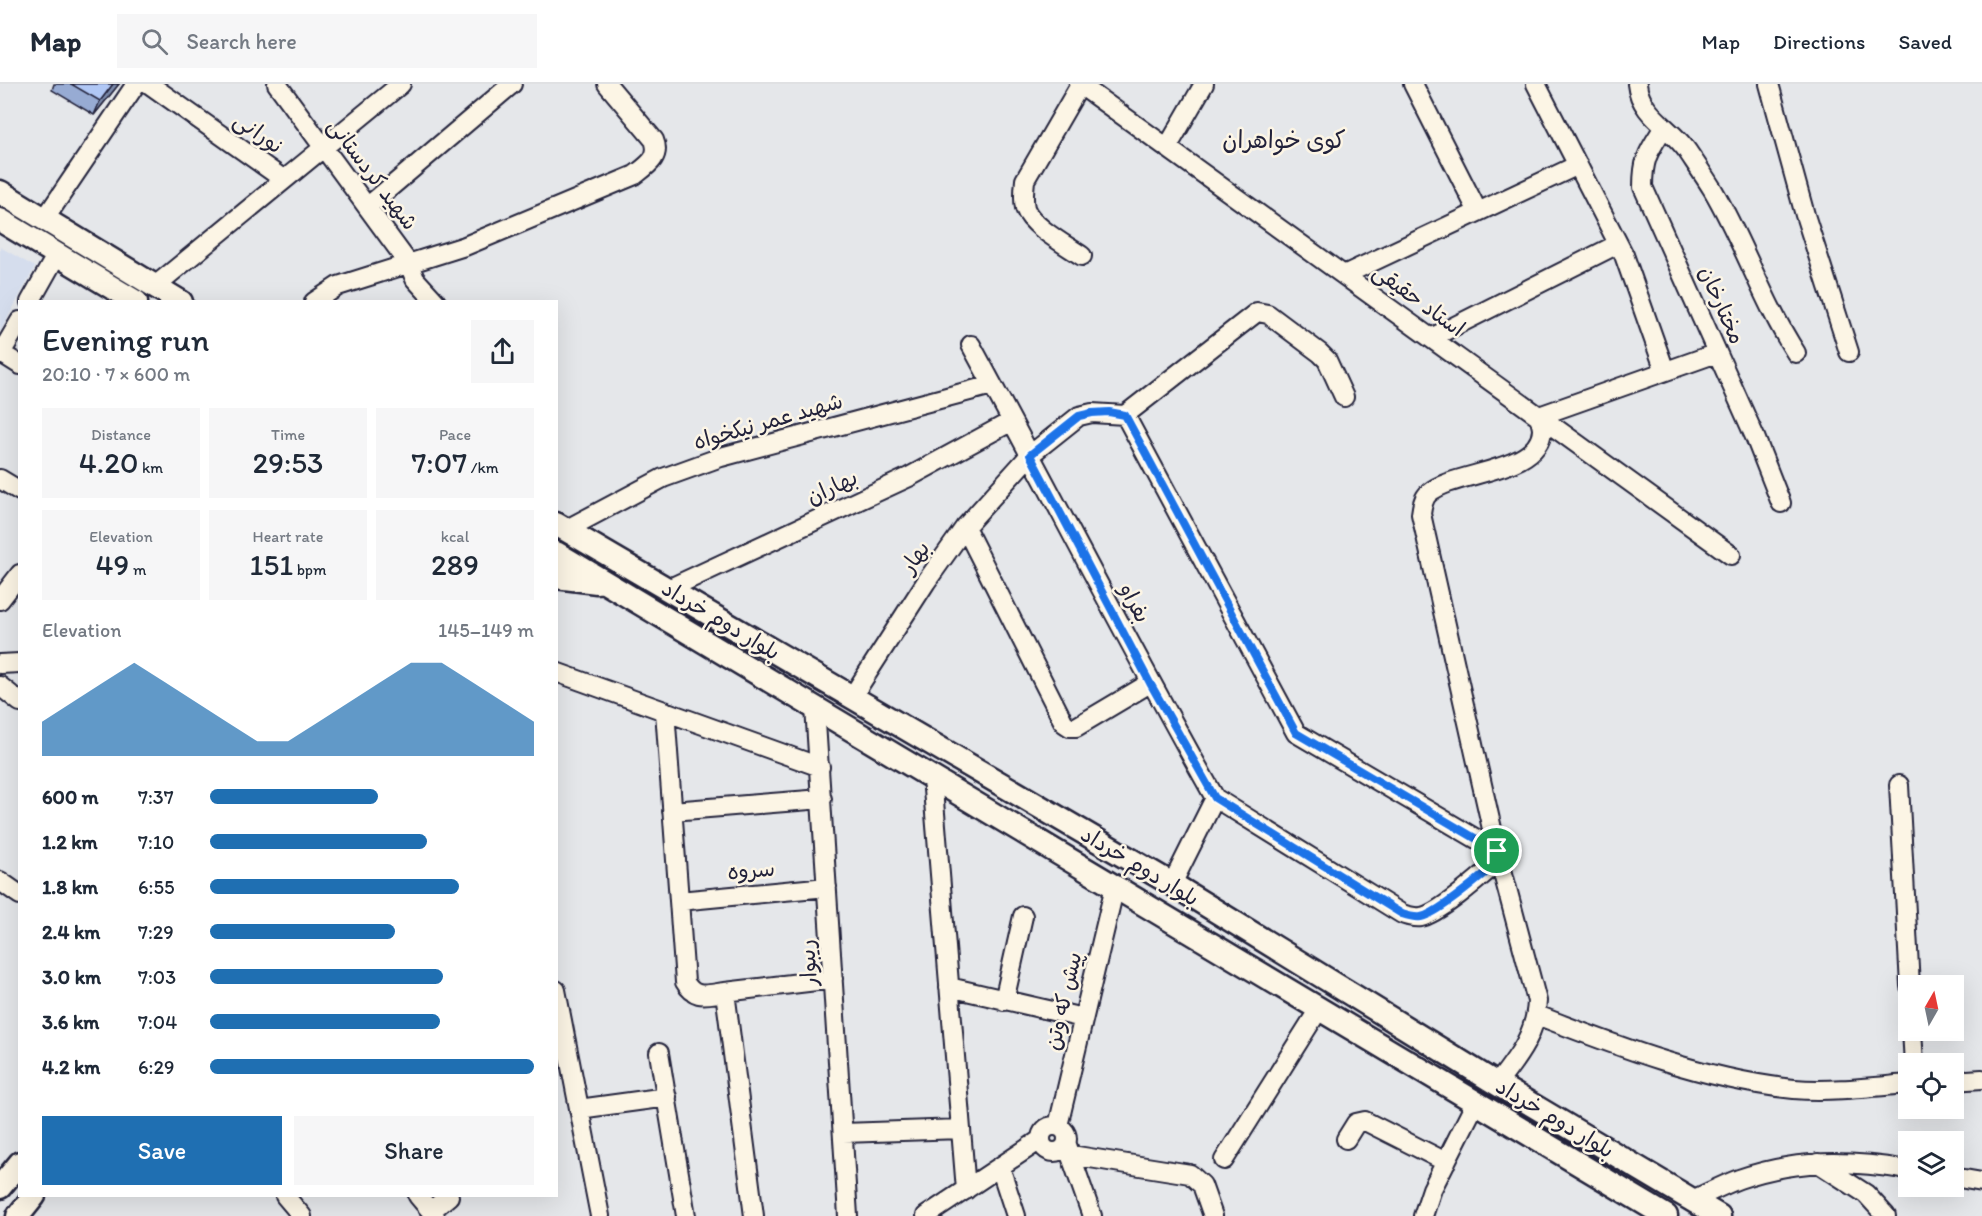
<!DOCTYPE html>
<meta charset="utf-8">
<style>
body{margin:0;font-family:Itim,"Playpen Sans Arabic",sans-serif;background:#f6f6f7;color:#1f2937;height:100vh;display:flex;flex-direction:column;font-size:22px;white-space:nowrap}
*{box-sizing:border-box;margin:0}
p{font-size:20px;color:#747a83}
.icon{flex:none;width:33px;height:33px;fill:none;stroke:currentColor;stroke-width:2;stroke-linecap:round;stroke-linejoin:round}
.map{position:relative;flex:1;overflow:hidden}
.details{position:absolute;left:18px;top:216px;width:540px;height:897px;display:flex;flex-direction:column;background:#fff;border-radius:0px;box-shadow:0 6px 24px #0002}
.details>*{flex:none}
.needle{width:39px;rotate:9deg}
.tools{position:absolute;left:1898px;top:891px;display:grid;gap:12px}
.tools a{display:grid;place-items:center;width:66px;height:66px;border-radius:0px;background:#fff;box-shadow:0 6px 24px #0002;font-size:30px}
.pin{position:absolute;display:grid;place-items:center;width:51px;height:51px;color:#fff;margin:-26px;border:3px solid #fff;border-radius:50%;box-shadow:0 2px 6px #0007}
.round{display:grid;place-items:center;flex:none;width:63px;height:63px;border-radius:0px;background:#f6f6f7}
.overview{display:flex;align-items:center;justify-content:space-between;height:102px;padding:0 24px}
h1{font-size:33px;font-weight:600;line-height:45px}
.metrics{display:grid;grid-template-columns:repeat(3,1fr);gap:9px;height:102px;padding:6px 24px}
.metrics div{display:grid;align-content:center;border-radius:0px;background:#f6f6f7;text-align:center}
.metrics b{font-size:30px;font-weight:600}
.metrics small{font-size:16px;font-weight:400}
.metrics p{font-size:16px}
.chart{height:168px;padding:12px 24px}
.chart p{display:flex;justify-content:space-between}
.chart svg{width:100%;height:108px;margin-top:6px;fill:#1f6fb2;opacity:.7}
.button{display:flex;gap:12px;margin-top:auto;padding:12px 24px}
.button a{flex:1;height:69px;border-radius:0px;background:#1f6fb2;color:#fff;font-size:24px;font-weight:600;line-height:69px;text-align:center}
.button a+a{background:#f6f6f7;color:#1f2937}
ul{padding:0 24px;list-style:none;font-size:20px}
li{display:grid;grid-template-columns:96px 72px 1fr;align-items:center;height:45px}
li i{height:15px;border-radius:8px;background:#1f6fb2}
header{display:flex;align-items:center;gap:36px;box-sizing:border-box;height:84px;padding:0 30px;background:#fff;border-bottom:2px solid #e0e1e3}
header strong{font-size:28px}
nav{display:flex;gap:33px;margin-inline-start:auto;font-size:21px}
.search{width:420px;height:54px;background:#f6f6f7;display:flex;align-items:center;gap:15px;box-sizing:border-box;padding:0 21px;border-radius:0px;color:#747a83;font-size:22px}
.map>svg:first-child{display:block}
</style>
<header>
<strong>Map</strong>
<div class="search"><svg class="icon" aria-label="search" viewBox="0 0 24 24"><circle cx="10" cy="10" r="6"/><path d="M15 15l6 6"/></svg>Search here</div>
<nav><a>Map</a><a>Directions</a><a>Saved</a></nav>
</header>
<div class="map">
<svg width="1982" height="1132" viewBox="0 0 1982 1132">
<rect width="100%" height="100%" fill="#e5e7ea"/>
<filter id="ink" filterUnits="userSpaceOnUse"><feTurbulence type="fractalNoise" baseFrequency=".0167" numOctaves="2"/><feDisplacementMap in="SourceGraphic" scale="12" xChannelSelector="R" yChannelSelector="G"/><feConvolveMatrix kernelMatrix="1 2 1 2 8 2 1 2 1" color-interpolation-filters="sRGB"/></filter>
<g filter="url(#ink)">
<path fill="#d5dded" d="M0 163 35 183 0 248Z"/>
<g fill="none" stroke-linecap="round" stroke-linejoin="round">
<g stroke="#22223b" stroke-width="22">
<path id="minor" d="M149 0 283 95
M277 0 409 180 415 195 436 218
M1079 0 1731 471
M1413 0 1478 128
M1536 0 1624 171 1665 287
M1637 0C1640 31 1672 44 1688 68 1696 80 1705 93 1713 106 1744 159 1763 218 1796 269
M1769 0 1805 131 1849 268
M1080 1 1025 96C1024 105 1023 115 1025 124 1031 142 1066 161 1082 172
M1664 43C1649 67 1643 73 1643 103L1755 353 1781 419
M1167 64 1204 0
M367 123 512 0
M44 136 136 0
M1344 191 1578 81
M155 202 401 0
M30 218 57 170
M314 218 338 202 465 162 635 91C648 81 661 73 654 56L607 0
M1431 254 1618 160
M971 261C1053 412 1131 565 1215 714L1172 800
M1 269 20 281
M0 271 20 237
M1125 331 1296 649 1497 767
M0 395 20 407
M965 443 1064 639 1070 643H1076L1150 599
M567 445 663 394 721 373 992 301
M668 505 909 393 1012 337
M0 516 20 490
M0 580 20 579
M556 588 820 683
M0 602 20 618
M852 613 926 498 965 443 1030 371 1079 332 1092 329 1125 331 1257 228 1268 230 1320 269 1327 276 1344 313
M815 623 848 1132
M665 627 685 898C695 916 707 910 725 908L754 1132
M932 693 966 1106
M1899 701 1910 902
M1215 714 1402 830C1408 832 1414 834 1421 833 1439 830 1484 790 1499 777
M672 727 822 715
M0 797 20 811
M679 817 827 803
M949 903 1083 934
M556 906 600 1132
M725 908 833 895
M1004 917 1023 832
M1537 931C1619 963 1706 996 1794 1005 1830 1008 1872 1003 1908 1000
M1912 946 1914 980
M659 969 686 1132
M1953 997 1982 995
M1497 1000C1517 974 1536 951 1537 917L1497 767 1421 430C1422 423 1423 414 1429 409 1454 387 1540 389 1542 346 1542 342 1540 336 1539 332L1717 269
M579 1025 667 1013
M1041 1055a13 13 0 1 1 26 0a13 13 0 1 1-26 0Z
M1058 1042 1115 802
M843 1049 961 1045
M1346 1055 1356 1039 1365 1037 1446 1078
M1067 1061 1092 1132
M1071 1071 1190 1090 1202 1101 1213 1132
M1224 1076 1319 925
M1818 1079 1866 1110 1886 1132
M1000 1083 1016 1132
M1953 1093 1982 1098
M285 1112 302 1132
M418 1112 435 1132
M1692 1116C1708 1109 1723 1101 1739 1095 1796 1075 1849 1076 1908 1086
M431 1127 449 1112
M926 1132 1040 1056
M1423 1132 1432 1105 1476 1018"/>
</g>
<g stroke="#22223b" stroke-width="27">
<path id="tertiary" d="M0 108 181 218
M0 136 136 218
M556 440 1172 800 1497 1000 1719 1132
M556 469 1666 1132
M556 493 597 498
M0 1103 20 1079
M18 1132 34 1112"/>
</g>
<use href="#minor" stroke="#fcf5e5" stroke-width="18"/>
<use href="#tertiary" stroke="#fcf5e5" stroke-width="22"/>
</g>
<path fill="#97abd3" stroke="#22223b" stroke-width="1.5" d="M54 0H119L94 31 52 6Z"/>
<path fill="#7b8bac" stroke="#22223b" stroke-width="1.5" d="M113 0H119L94 31 100 17Z"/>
<path fill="#b0c7f5" stroke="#22223b" stroke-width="1.5" d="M71 0H113L100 17Z"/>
</g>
<g fill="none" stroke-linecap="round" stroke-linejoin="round" filter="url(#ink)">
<g stroke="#fff" stroke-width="12">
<path id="route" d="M1109 328 1125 331 1296 649 1497 767 1500 777C1485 789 1439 830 1421 833 1415 834 1408 832 1402 830L1215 714 1150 599 1030 371 1079 332 1092 329Z"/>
</g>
<use href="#route" stroke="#1a73e8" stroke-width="8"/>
</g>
<g text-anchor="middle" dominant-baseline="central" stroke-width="5" stroke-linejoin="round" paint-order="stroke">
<g font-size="22" fill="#22223b" stroke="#fcf5e5">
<text transform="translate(259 49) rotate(35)">نورانی</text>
<text transform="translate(373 90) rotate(53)">شهید کردستانی</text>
<text transform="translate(1419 216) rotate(36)">استاد حقیقی</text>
<text transform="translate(1722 221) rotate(66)">مختارخان</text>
<text transform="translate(768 337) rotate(-16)">شهید عمر نیکخواه</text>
<text transform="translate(832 403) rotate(-25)">بهاران</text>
<text transform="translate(915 473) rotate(-55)">بهار</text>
<text transform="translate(1135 519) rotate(62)">بفراو</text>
<text transform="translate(721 536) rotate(31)">بلوار دوم خرداد</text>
<text transform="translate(1140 782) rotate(31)">بلوار دوم خرداد</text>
<text transform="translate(751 786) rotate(-5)">سروه</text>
<text transform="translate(808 879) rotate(-94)">ریبوار</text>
<text transform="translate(1063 917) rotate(-77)">پیش که وتن</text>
<text transform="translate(1555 1034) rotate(31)">بلوار دوم خرداد</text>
</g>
<g font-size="24" fill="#22223b" stroke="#fcf5e5">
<text x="1284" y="55">کوی خواهران</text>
</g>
</g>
</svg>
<div class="tools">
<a><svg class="needle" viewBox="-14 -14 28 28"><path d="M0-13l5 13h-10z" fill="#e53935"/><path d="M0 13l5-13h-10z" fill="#747a83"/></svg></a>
<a><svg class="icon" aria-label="locate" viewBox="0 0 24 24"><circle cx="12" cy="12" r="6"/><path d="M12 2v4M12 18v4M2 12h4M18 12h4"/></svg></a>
<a><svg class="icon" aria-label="layers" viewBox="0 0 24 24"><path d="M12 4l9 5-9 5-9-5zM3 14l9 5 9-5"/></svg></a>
</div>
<div class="pin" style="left:1497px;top:767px;background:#1e9e55"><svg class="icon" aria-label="arrive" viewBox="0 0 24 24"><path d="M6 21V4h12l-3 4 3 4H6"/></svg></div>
<section class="details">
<div class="overview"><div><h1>Evening run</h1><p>20:10 · 7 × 600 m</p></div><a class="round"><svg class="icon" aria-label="share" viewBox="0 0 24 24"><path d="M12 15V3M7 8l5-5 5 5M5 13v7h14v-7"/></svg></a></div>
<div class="metrics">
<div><p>Distance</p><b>4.20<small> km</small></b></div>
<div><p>Time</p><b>29:53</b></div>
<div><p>Pace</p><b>7:07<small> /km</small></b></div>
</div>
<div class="metrics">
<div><p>Elevation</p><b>49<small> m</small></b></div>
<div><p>Heart rate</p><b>151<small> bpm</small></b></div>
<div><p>kcal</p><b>289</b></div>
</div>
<div class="chart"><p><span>Elevation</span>145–149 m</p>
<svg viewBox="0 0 160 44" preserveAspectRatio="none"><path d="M0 44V30L10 22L20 14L30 6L40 14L50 22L60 30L70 38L80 38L90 30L100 22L110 14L120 6L130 6L140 14L150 22L160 30V44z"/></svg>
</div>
<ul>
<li><b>600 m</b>7:37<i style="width:52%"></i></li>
<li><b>1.2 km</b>7:10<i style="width:67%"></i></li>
<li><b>1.8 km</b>6:55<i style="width:77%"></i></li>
<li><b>2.4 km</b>7:29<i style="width:57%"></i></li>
<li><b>3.0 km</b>7:03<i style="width:72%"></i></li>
<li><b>3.6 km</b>7:04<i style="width:71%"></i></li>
<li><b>4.2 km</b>6:29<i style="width:100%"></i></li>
</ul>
<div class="button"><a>Save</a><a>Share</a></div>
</section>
</div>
